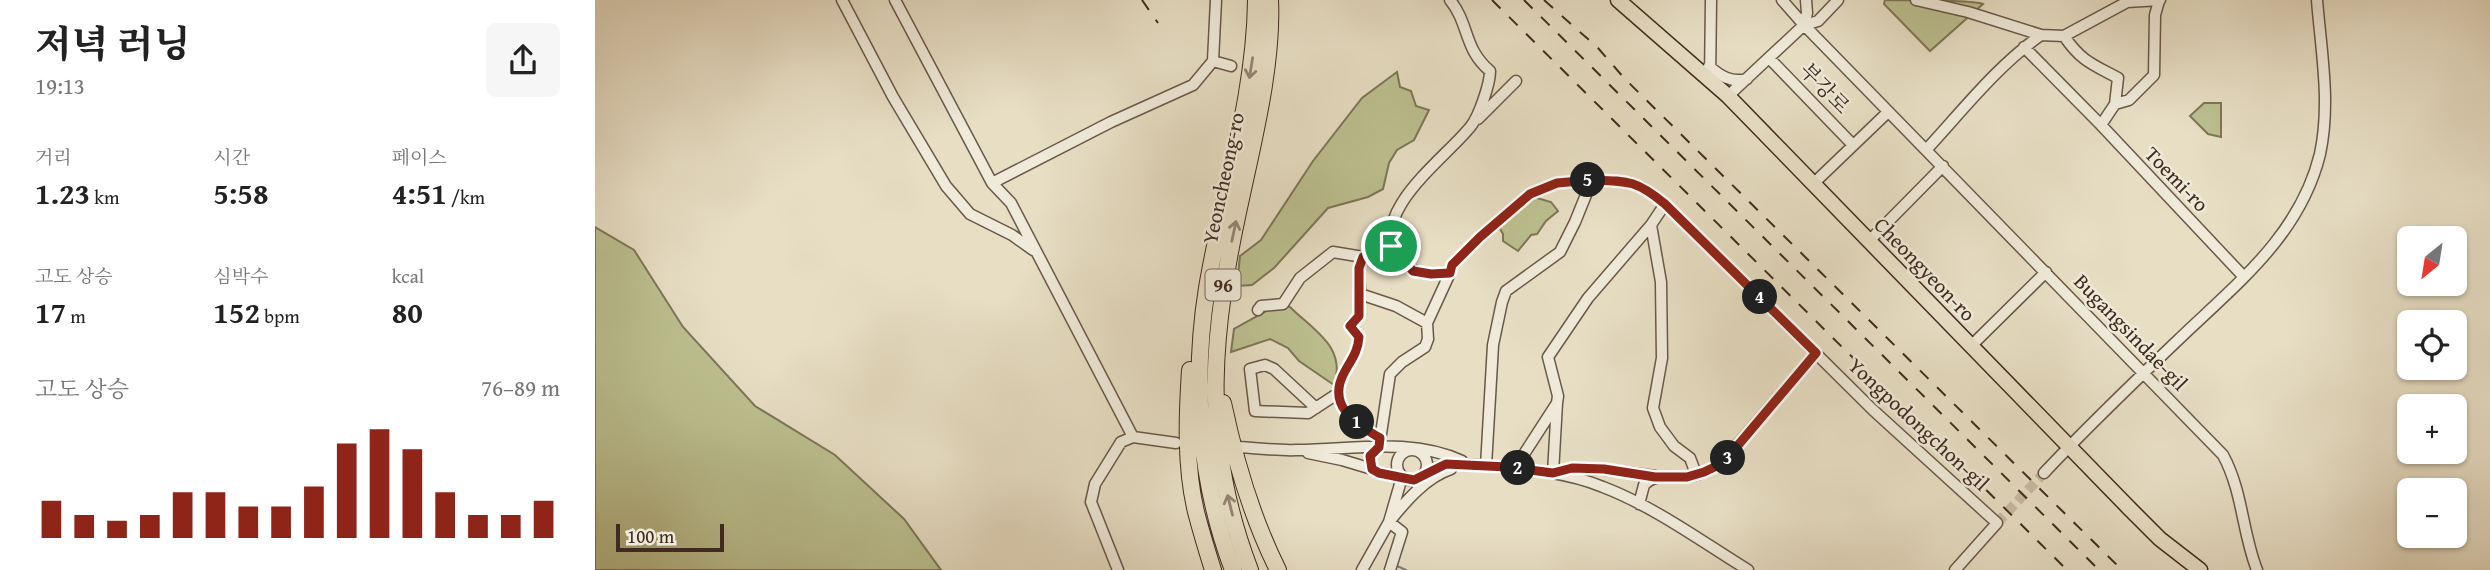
<!DOCTYPE html>
<html lang="ko">
<meta charset="utf-8">
<style>
body{margin:0;font-family:"Gentium Book Plus","Noto Serif KR",serif;background:#f6f6f6;color:#222;height:100vh;display:flex;flex-direction:column;font-size:26px;white-space:nowrap}
*{box-sizing:border-box;margin:0}
p{font-size:23px;color:#767676}
.icon{flex:none;width:38px;height:38px;fill:none;stroke:currentColor;stroke-width:2;stroke-linecap:round;stroke-linejoin:round}
.map{position:relative;flex:1;overflow:hidden}
.panel{display:flex;flex-direction:column;background:#fff;width:595px}
.panel>*{flex:none}
.needle{width:46px;rotate:210deg}
.buttons{position:absolute;left:1802px;top:226px;display:grid;gap:14px}
.buttons a{display:grid;place-items:center;width:70px;height:70px;border-radius:10px;background:#fff;box-shadow:0 2px 5px #0004;font-size:35px}
.scale{position:absolute;left:21px;bottom:18px;width:108px;box-sizing:border-box;padding-left:7px;border:4px solid #412b20;border-top:0;font-size:19px;line-height:24px;white-space:nowrap;color:#412b20;-webkit-text-stroke:5px #efead9;paint-order:stroke}
.pin{position:absolute;display:grid;place-items:center;width:60px;height:60px;color:#fff;margin:-30px;border:4px solid #fff;border-radius:50%;box-shadow:0 2px 7px #0007}
.km{position:absolute;width:35px;height:35px;margin:-18px;border-radius:50%;background:#222;color:#fff;font-size:19px;line-height:35px;text-align:center}
.round{display:grid;place-items:center;flex:none;width:74px;height:74px;border-radius:10px;background:#f6f6f6}
.head{display:flex;align-items:center;justify-content:space-between;height:119px;padding:0 35px}
h1{font-size:38px;font-weight:800;line-height:52px}
.figures{display:grid;grid-template-columns:repeat(3,1fr);gap:10px;height:119px;padding:7px 35px}
.figures div{display:grid;align-content:center}
.figures b{font-size:30px;font-weight:800}
.figures small{font-size:19px;font-weight:400}
.figures p{font-size:19px}
.chart{height:196px;padding:14px 35px}
.chart p{display:flex;justify-content:space-between}
.chart svg{width:100%;height:126px;margin-top:7px;stroke:#8f2418;stroke-width:6}
main{display:flex;flex:1;min-height:0}
.map>svg:first-child{display:block}
</style>
<main>
<section class="panel">
<div class="head"><div><h1>저녁 러닝</h1><p>19:13</p></div><a class="round"><svg class="icon" aria-label="share" viewBox="0 0 24 24"><path d="M12 15V3M7 8l5-5 5 5M5 13v7h14v-7"/></svg></a></div>
<div class="figures">
<div><p>거리</p><b>1.23<small> km</small></b></div>
<div><p>시간</p><b>5:58</b></div>
<div><p>페이스</p><b>4:51<small> /km</small></b></div>
</div>
<div class="figures">
<div><p>고도 상승</p><b>17<small> m</small></b></div>
<div><p>심박수</p><b>152<small> bpm</small></b></div>
<div><p>kcal</p><b>80</b></div>
</div>
<div class="chart"><p><span>고도 상승</span>76–89 m</p>
<svg viewBox="0 0 160 44" preserveAspectRatio="none"><path d="M5 44V31M15 44V36M25 44V38M35 44V36M45 44V28M55 44V28M65 44V33M75 44V33M85 44V26M95 44V11M105 44V6M115 44V13M125 44V28M135 44V36M145 44V36M155 44V31"/></svg>
</div>
</section>
<div class="map">
<svg width="1895" height="570" viewBox="0 0 1895 570">
<rect width="100%" height="100%" fill="#e7dec4"/>
<filter id="stains"><feTurbulence type="fractalNoise" baseFrequency=".00286" numOctaves="4"/><feColorMatrix values="0 0 0 0 .2 0 0 0 0 .09 0 0 0 0 .02 0 0 0 .5 -.17"/></filter>
<radialGradient id="worn" r=".72"><stop offset=".6" stop-color="#630" stop-opacity="0"/><stop offset="1" stop-color="#630" stop-opacity=".3"/></radialGradient>
<path fill="#bcc090" stroke="#7e7658" stroke-width="2" d="M1290 0C1307 0 1378 0 1388 4L1335 51 1289 4Z
M802 72 805 87 816 91 821 106 834 110 819 140 802 150 794 163 788 189 773 197 733 208 679 268 657 285 642 286 645 256 666 240 718 161 767 98Z
M1609 103H1626V137L1613 134 1595 116Z
M935 196 956 202 963 211 951 221 942 234 936 235 923 251 908 241V234L904 227Z
M0 227 39 250 88 327 160 406 240 455 309 519 346 570H0Z
M691 306 695 307C718 330 752 347 739 385L704 361 693 348 675 339 636 352 639 329 675 309Z"/>
<g fill="none" stroke-linecap="round" stroke-linejoin="round">
<path stroke="#75817d" stroke-width="2" d="M802 566 811 570"/>
<path stroke="#c6baa3" stroke-width="10" stroke-dasharray="10 5" stroke-linecap="butt" d="M1402 523 1449 473"/>
<g stroke="#6a5849" stroke-width="13">
<path id="minor" d="M247 0 298 97 351 186 375 214 417 235 438 250
M300 0 397 183 416 203 538 437
M855 0C875 25 868 48 895 71 895 84 884 116 876 126 852 157 772 213 803 256 818 276 832 275 855 273L857 265 885 237 935 194 962 183 997 180
M1187 0 1209 25 1628 455C1648 492 1647 532 1662 570
M1321 0 1373 12 1446 35C1402 66 1368 110 1331 150
M1564 1 1560 15 1559 75 1534 100 1520 104 1506 125 1649 277
M1209 25 1223 21 1243 0
M1446 35 1469 36 1532 2 1565 0
M1469 36C1486 61 1497 64 1523 78L1520 104
M1429 47 1506 125
M1174 58 1258 145
M618 61 636 66
M1114 66C1125 76 1136 83 1152 79
M1115 81 1116 0
M1133 96 1209 25 1212 13 1211 0
M883 119 921 81
M397 183 516 122 598 85 618 61 621 0
M1218 184 1293 112
M1070 204 1056 225 1066 282 1067 358 1058 408 1065 427 1079 446 1095 458 1101 474
M1274 241 1348 166
M796 246 768 257 764 268 765 294 801 306 832 323
M765 294 764 316 755 325 764 337C763 352 756 360 749 373 732 405 760 423 785 438
M663 310 666 306 688 304 705 278 738 252 768 257
M1376 346 1451 272
M962 403 958 473C992 464 1026 472 1060 476
M721 408 679 369 670 365 655 369 660 411 713 413 742 394
M643 447C663 448 683 451 702 450 757 450 815 437 867 461
M784 447 795 374 807 362 830 347 833 339 832 323 855 273
M802 465a15 15 0 1 1 30 0a15 15 0 1 1-30 0Z
M713 453 747 460 777 469
M891 466 898 345 907 302 911 291 965 252 980 222 997 180C1033 181 1041 180 1070 204L1278 410 1402 523 1360 570
M920 468 962 403 963 396 953 357 993 298 1056 225
M830 473C853 460 867 464 892 466 931 469 972 472 1008 487 1060 507 1106 541 1153 570
M1449 473C1492 427 1537 384 1582 341 1640 285 1705 236 1725 154 1736 103 1726 51 1722 0
M1044 504 1049 485C1061 472 1075 479 1091 477 1104 476 1116 469 1127 463L1221 353
M523 570 496 502 500 484 526 442 538 437 581 443
M767 570 794 522 807 477 784 473 777 469C774 459 775 451 785 447
M795 570 807 532 794 522C810 502 831 477 856 469"/>
</g>
<g stroke="#412b20" stroke-width="17">
<path id="major" d="M1023 0 1133 96 1533 507 1565 539 1605 570"/>
</g>
<g stroke="#412b20" stroke-width="18">
<path id="highway" d="M595 370C592 416 590 466 601 512 606 531 612 551 618 570
M628 403C640 460 657 518 683 570
M638 570C604 481 597 381 612 288 628 192 660 98 661 0
M655 570C604 437 617 329 647 194 660 134 678 61 675 0"/>
</g>
<use href="#minor" stroke="#efead9" stroke-width="10"/>
<use href="#major" stroke="#e7dec4" stroke-width="14"/>
<use href="#highway" stroke="#e7dec4" stroke-width="16"/>
<path stroke="#412b20" stroke-width="2" stroke-dasharray="12 12" stroke-linecap="butt" d="M547 0 563 23
M897 0 1472 570
M929 0 1504 570
M949 0 1003 48 1029 78 1527 570"/>
</g>
<defs><path id="oneway-shaft" d="M-6 0H5M1.5-3L5.5 0L1.5 3" fill="none" stroke-width="1.6" stroke-linecap="round" stroke-linejoin="round" transform="scale(1.75)"/></defs>
<g stroke="#948472">
<use href="#oneway-shaft" transform="translate(656 68) rotate(99)"/>
<use href="#oneway-shaft" transform="translate(639 231) rotate(-78)"/>
<use href="#oneway-shaft" transform="translate(635 505) rotate(-104)"/>
</g>
<g fill="none" stroke-linecap="round" stroke-linejoin="round">
<g stroke="#fff" stroke-width="14">
<path id="route" d="M996 180C1033 181 1041 180 1070 204L1221 353 1128 463 1109 472 1092 477H1060L1009 469 977 468 958 473 912 467 851 464 819 480 784 473 777 469 775 456 784 447 785 438C759 423 732 405 749 373 756 360 763 352 764 337L755 326 764 316V268L768 257 796 246 818 271 836 274 855 273 857 265 885 237 935 194 962 183Z"/>
</g>
<use href="#route" stroke="#8f2418" stroke-width="9"/>
</g>
<g text-anchor="middle" dominant-baseline="central" stroke-width="5" stroke-linejoin="round" paint-order="stroke">
<rect fill="#efead9" stroke="#756458" stroke-width="2" x="610.5" y="269.5" width="35" height="31" rx="5"/>
<g font-size="19" font-weight="bold" fill="#412b20">
<text x="628" y="285">96</text>
</g>
<g font-size="21" fill="#412b20" stroke="#efead9">
<text transform="translate(1230 88) rotate(46)">부강로</text>
<text transform="translate(628 178) rotate(-78)">Yeoncheong-ro</text>
<text transform="translate(1582 179) rotate(46)">Toemi-ro</text>
<text transform="translate(1330 269) rotate(46)">Cheongyeon-ro</text>
<text transform="translate(1536 332) rotate(46)">Bugangsindae-gil</text>
<text transform="translate(1324 424) rotate(43)">Yongpodongchon-gil</text>
</g>
</g>
<rect width="100%" height="100%" filter="url(#stains)"/>
<rect width="100%" height="100%" fill="url(#worn)"/>
</svg>
<div class="buttons">
<a><svg class="needle" viewBox="-14 -14 28 28"><path d="M0-13l5 13h-10z" fill="#e53935"/><path d="M0 13l5-13h-10z" fill="#767676"/></svg></a>
<a><svg class="icon" aria-label="locate" viewBox="0 0 24 24"><circle cx="12" cy="12" r="6"/><path d="M12 2v4M12 18v4M2 12h4M18 12h4"/></svg></a>
<a>+</a>
<a>−</a>
</div>
<div class="scale">100 m</div>
<div class="pin" style="left:796px;top:246px;background:#1e9e55"><svg class="icon" aria-label="arrive" viewBox="0 0 24 24"><path d="M6 21V4h12l-3 4 3 4H6"/></svg></div>
<b class="km" style="left:762px;top:422px">1</b>
<b class="km" style="left:923px;top:468px">2</b>
<b class="km" style="left:1133px;top:458px">3</b>
<b class="km" style="left:1165px;top:297px">4</b>
<b class="km" style="left:993px;top:180px">5</b>
</div>
</main>
